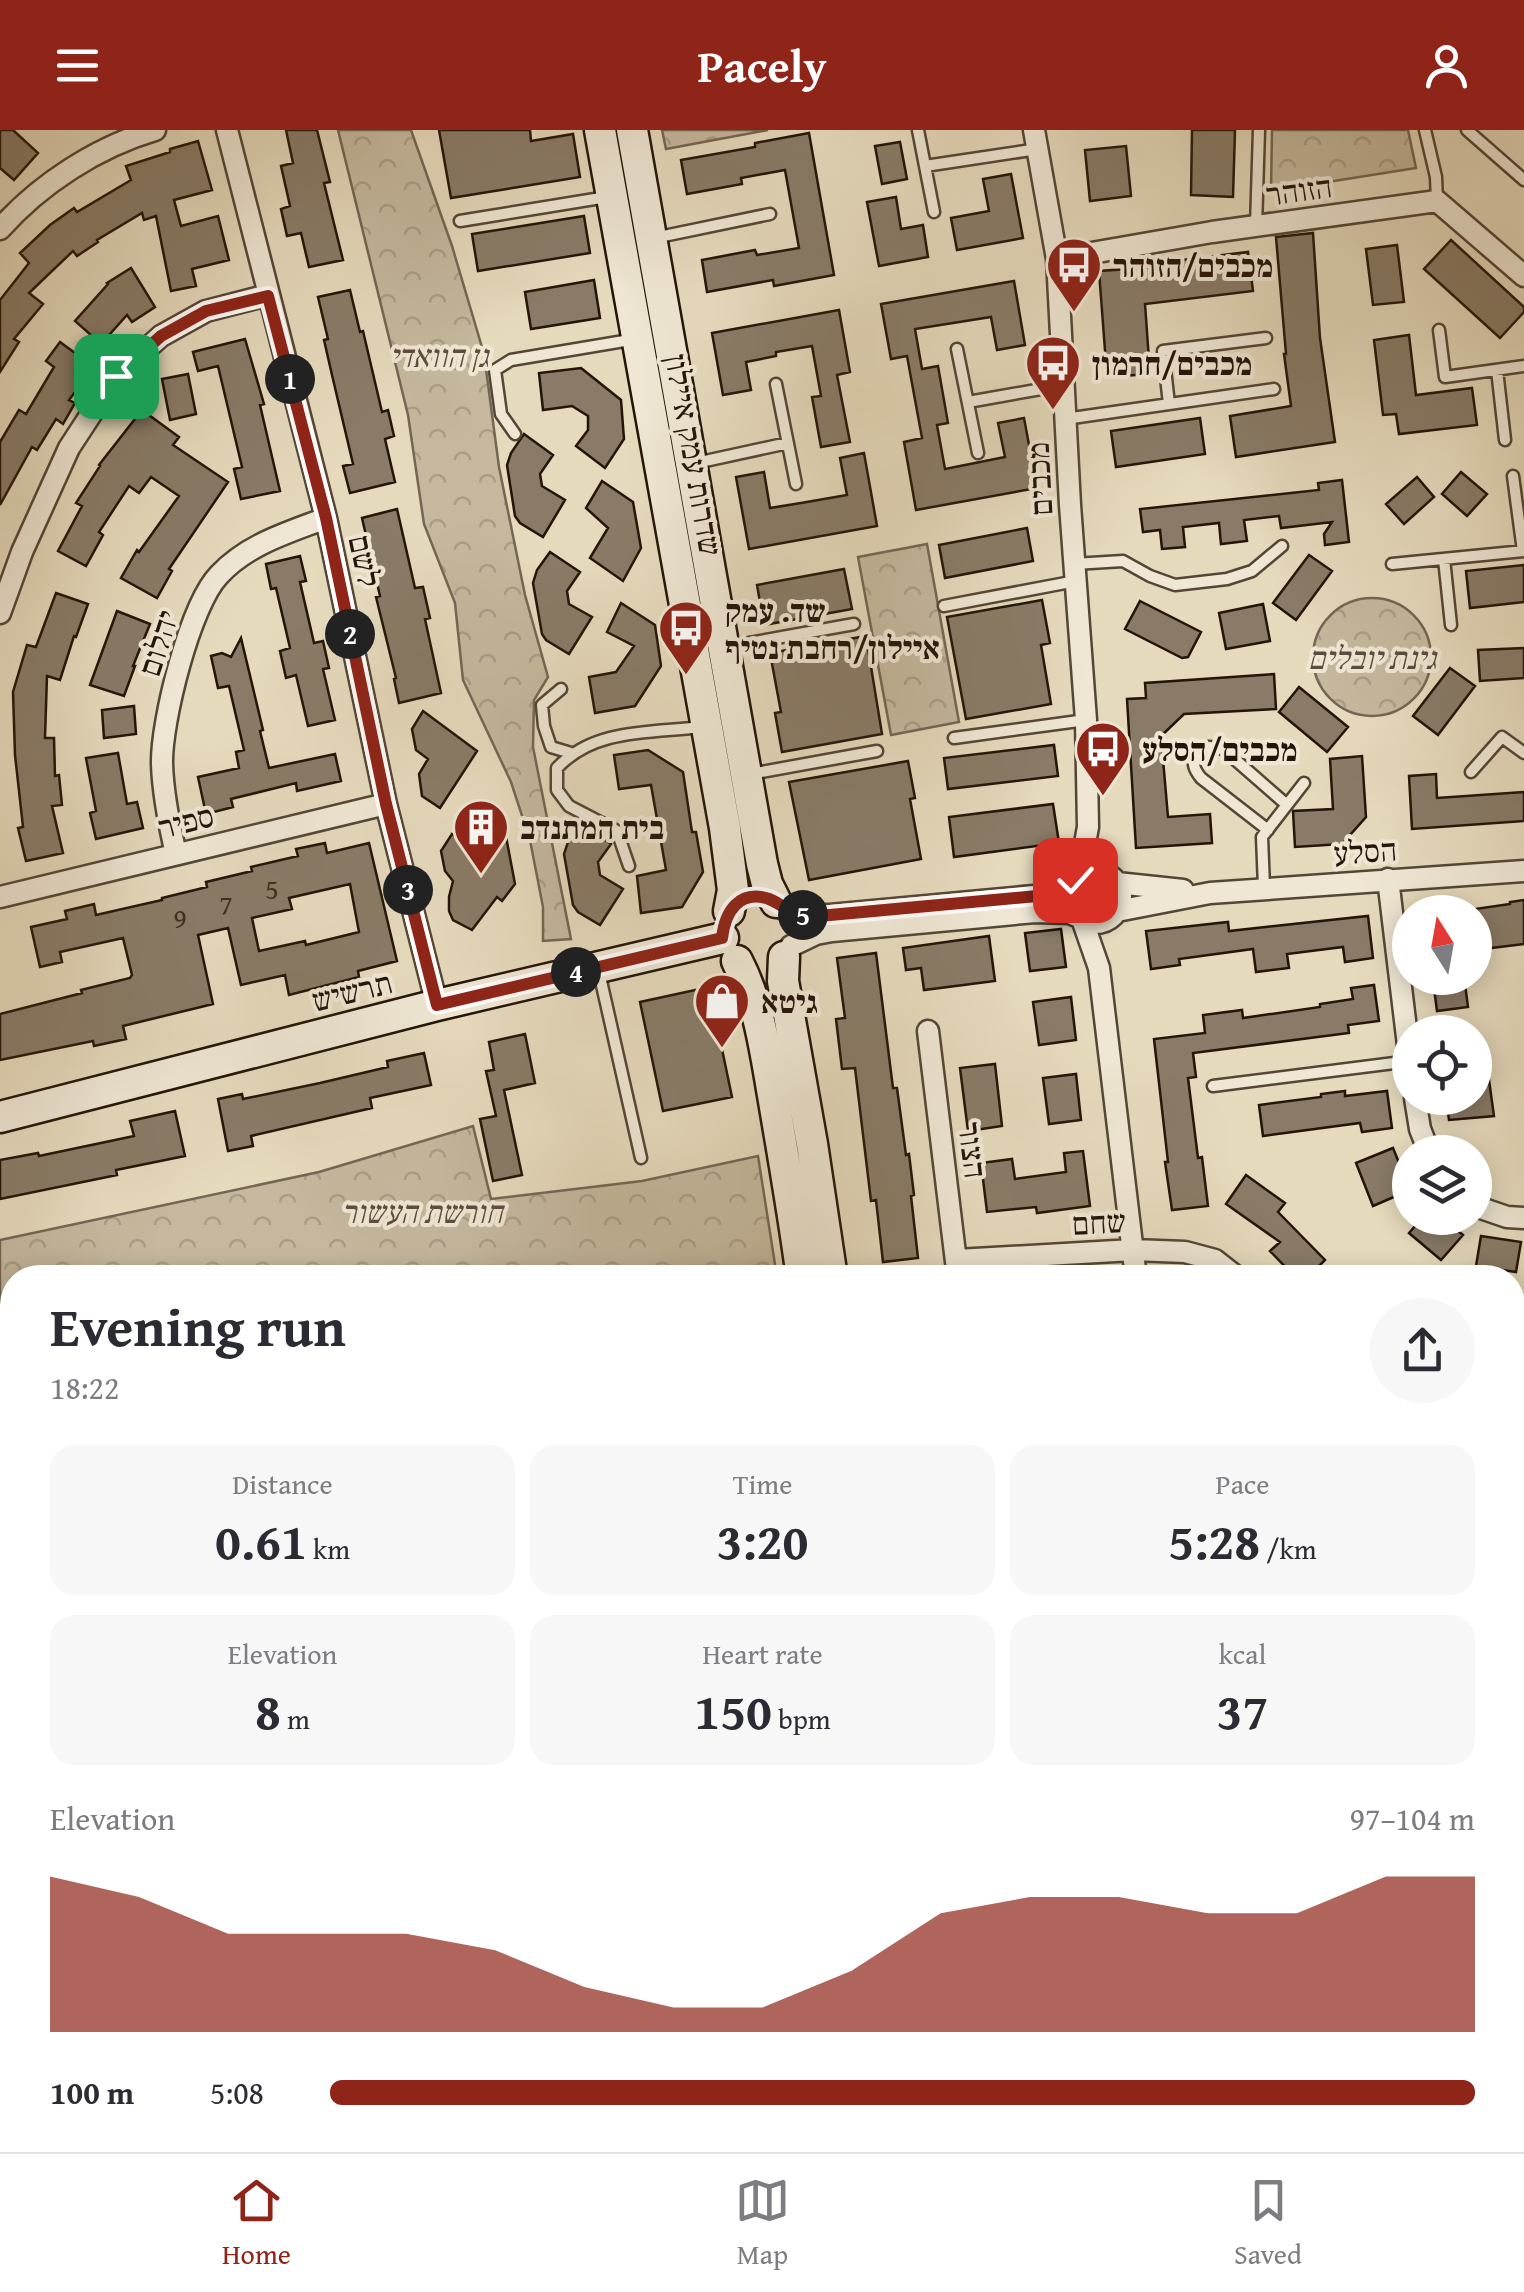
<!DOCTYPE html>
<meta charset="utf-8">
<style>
body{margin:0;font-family:"Gentium Book Plus","Frank Ruhl Libre",serif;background:#f7f7f7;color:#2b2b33;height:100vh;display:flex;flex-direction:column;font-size:38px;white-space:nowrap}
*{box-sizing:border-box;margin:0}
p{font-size:32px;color:#7c7c81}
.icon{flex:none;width:55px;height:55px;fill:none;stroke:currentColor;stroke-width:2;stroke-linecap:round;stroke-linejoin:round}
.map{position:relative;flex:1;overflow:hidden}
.sheet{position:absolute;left:0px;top:1135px;width:1525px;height:888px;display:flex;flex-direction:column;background:#fff;border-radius:40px 40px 0 0;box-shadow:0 5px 25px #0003}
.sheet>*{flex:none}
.needle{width:65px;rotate:349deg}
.buttons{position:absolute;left:1392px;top:765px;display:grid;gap:20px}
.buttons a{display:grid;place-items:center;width:100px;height:100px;border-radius:50%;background:#fff;box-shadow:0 5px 25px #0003;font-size:50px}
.pin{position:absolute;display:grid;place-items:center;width:85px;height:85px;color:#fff;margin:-42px;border-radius:20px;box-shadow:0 5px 15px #0006}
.km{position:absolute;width:50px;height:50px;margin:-25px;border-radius:50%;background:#222;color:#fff;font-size:28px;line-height:50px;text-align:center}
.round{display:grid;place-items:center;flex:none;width:105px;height:105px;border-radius:52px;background:#f7f7f7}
.overview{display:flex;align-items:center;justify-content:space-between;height:170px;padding:0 50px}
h1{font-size:55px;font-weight:600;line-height:75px}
.figures{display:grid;grid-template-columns:repeat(3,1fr);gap:15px;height:170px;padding:10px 50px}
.figures div{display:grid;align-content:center;border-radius:25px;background:#f7f7f7;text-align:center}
.figures b{font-size:50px;font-weight:600}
.figures small{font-size:28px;font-weight:400}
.figures p{font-size:28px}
.chart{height:280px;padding:20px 50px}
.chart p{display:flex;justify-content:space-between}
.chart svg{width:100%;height:180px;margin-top:10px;fill:#8f2418;opacity:.7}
ul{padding:0 50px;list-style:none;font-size:32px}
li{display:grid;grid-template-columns:160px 120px 1fr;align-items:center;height:75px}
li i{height:25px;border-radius:12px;background:#8f2418}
header{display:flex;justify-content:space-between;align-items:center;height:130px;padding:0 50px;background:#8f2418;color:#fff;font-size:45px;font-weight:600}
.tab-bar{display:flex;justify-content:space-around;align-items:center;height:140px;border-top:2px solid #e1e1e2;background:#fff;font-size:28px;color:#7c7c81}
.tab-bar a{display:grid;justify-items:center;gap:5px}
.tab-bar .on{color:#8f2418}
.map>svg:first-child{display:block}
</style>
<header><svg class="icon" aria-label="menu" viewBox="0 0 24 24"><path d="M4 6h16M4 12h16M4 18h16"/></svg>Pacely<svg class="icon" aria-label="person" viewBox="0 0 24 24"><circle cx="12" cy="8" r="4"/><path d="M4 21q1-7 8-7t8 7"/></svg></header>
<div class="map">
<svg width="1524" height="2022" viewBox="0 0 1524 2022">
<defs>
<pattern id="park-crowns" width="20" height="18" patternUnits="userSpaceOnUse" patternTransform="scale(2.5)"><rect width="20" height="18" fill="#c5b89e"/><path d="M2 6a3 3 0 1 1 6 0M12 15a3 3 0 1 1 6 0" fill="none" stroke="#a99d87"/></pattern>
<pattern id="water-rules" width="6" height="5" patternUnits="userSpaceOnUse" patternTransform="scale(2.5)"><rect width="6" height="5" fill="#a49780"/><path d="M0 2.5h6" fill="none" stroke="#857a67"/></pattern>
</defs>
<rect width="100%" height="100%" fill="#e6dabd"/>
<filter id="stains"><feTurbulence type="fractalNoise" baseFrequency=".002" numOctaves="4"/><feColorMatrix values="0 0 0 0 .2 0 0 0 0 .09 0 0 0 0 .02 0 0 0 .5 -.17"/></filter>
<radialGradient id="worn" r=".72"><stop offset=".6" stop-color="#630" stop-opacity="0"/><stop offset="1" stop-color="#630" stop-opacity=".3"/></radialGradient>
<path fill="url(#park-crowns)" stroke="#746654" stroke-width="2.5" d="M338 0H411L452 116 484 224 499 337 525 465 548 547 534 570 533 617 571 809 543 811V777L530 710 511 652 463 550 455 473 424 394 408 285Z
M662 0H768L666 19Z
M1272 0H1408L1416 38 1271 61Z
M927 414 959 592 891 605 858 427Z
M1313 527a59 59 0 1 1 118 0a59 59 0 1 1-118 0Z
M473 996 491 1069 642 1051 758 1026 777 1147 12 1148V1243L0 1244V1110L319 1042Z
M1513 1754 1524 1761V1870L1513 1867Z
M925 2010H1032L1031 2022H927Z"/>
<path fill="#c5b89e" stroke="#746654" stroke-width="2.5" d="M12 1243V1460L0 1444V1244Z"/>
<path fill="url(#water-rules)" stroke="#716350" stroke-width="2.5" d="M12 1284V1367L3 1368 0 1346V1286Z"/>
<path fill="#897b67" stroke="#241409" stroke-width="2.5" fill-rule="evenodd" d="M0 0H13L38 23 14 50 0 38Z
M286 0H317L330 52 324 53 343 130 309 137 301 103 287 106 281 79 290 76 281 36 293 33Z
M439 0H530L531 11 573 4 580 47 451 68Z
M1192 0H1235L1233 67 1191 65Z
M809 3 834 145 774 156 773 150 707 162 702 130 755 120 757 125 799 118 785 40 741 48 742 54 687 64 681 30 755 17V13Z
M198 11 212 60 174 70 181 96 218 86 229 130 192 139 196 156 171 161 156 86 144 90 142 83 97 110 98 112 77 126 73 121 29 163 43 174 14 209 19 212 0 242V170L29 133 20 123 50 95 74 78 77 82 131 50 126 36 170 22V19Z
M900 12 907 49 882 54 875 16Z
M1126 16 1131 66 1090 71 1085 20Z
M1011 44 1023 108 957 120 951 88 989 81 983 49Z
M896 67 901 99 923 95 928 127 879 136 867 72Z
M584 86 590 123 478 141 472 104Z
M1313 103 1320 208 1335 312 1236 327 1230 286 1291 276 1284 224H1286L1276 107Z
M1451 110 1524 177V182L1500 208 1424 139Z
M1397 115 1404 172 1373 175 1366 119Z
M1248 122 1253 161 1145 174 1150 244 1107 247 1099 141 1158 137 1157 133Z
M131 138 155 177 132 192 127 185 101 214 75 191 108 154 107 153Z
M594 150 600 188 531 199 525 162Z
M1014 151 1025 215 997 220 991 187 915 199 922 239 938 236 948 293 937 295 945 339 1005 327 998 293 1024 288 1037 358 916 380 904 312 922 308 907 226 891 229 881 174Z
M350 160 360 202 363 201 382 282 388 280 394 306 385 309 395 352 350 363 343 336 353 334 332 245 324 210 328 209 318 167Z
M839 180 850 242 837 245 850 312 821 317 812 267 821 266 812 216 776 222V226L746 232 751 260 723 265 712 203Z
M1409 205 1416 265 1472 258 1477 295 1399 304 1396 284 1383 285 1374 210Z
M245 209 264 274 260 275 280 361 241 369 234 339 242 337 218 236 198 241 193 222Z
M60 212 94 237 69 270 75 273 63 294 56 289 37 320 32 317 0 375V312L19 280 26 284 54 237 46 231Z
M581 238 621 270 624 309 605 338 576 316 588 300V286L572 276 543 280 539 243Z
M188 244 196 284 170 290 162 249Z
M142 280 179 307 173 315 228 352 169 439 172 441 157 468 121 448 137 420 139 422 179 366 151 347 139 363 129 356 99 402 103 405 86 436 58 421 82 376 76 373 100 336 99 335Z
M1200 288 1205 324 1116 337 1111 301Z
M524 304 553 325 540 344 542 356 565 370 543 407 520 393 515 386 507 335 511 323Z
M864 323 877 396 749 419 736 347 764 342 770 378 801 373 847 365 840 328Z
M1461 342 1487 364 1467 386 1442 364Z
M1417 347 1434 367 1404 394 1386 374Z
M1342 350 1349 412 1325 415 1324 404 1332 392 1281 398 1279 386 1244 390 1247 411 1221 414 1219 393 1183 397 1185 417 1162 419 1160 400 1143 402 1140 379 1319 360 1318 353Z
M602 351 633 372 641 418 623 451 590 428 608 398 586 378Z
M397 379 415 458 423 457 430 488 425 489 441 563 399 573 394 549 396 548 376 467 380 466 362 388Z
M1027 398 1033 431 945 448 939 415Z
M550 422 580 442 567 461 569 474 592 487 569 524 546 510 542 504 533 453 537 440Z
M1309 425 1332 441 1296 490 1273 473Z
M300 426 306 451 300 452 314 513 323 511 329 538 323 539 335 590 308 596 296 545 286 548 280 521 290 518 276 458 271 459 266 434Z
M1524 435V472L1470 478 1466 441Z
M844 439 852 479 764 495 757 455Z
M56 463 88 474 76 507 74 506 60 550 47 546 45 608H54L55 646 59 645 62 675 52 676 63 723 26 731 18 698 23 697 15 625 13 562 27 515 36 517Z
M1042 470 1050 513 1041 515 1051 574 966 589 947 487Z
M1140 471 1201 502 1188 527 1182 528 1125 499Z
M621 473 655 495 661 536 635 576 595 583 589 547 616 542 634 516 607 502Z
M1263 474 1270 511 1226 519 1219 483Z
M117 481 150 494 133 536H135L124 566 90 555Z
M866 506 882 604 782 622 775 583 781 582 770 523Z
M241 508 263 600 260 601 269 638 335 624 341 651 297 661 296 653 231 669 233 677 206 684 198 647 239 638 236 622 244 620 229 556 218 558 211 526 222 523 231 527Z
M1524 518V548L1480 551 1478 520Z
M1450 538 1475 556 1438 605 1413 586Z
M1274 544 1276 579 1184 584 1161 606 1168 687 1210 684 1212 713 1136 718 1127 569 1146 568 1145 553Z
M1299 557 1348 597 1327 622 1279 582Z
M134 576 136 604 104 608 102 580Z
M423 581 477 621 440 678 422 666 419 644 428 629 416 620 412 599Z
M1054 615 1058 646 948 659 944 628Z
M648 620 683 642 692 702H696L703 742 682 777 641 783 637 746 666 740 651 655 619 659 614 625Z
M118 623 127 674 137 672 143 698 96 709 90 683 96 681 86 628Z
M1362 626 1366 687 1342 714 1295 717 1293 681 1333 679 1330 629Z
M908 631 915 668 910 669 921 729 809 750 789 652Z
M1436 644 1437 668 1524 662V691L1412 699 1409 646Z
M1053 674 1059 713 954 727 949 687Z
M581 693 611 714 598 732 600 745 623 759 600 795 578 782 573 775 564 724 568 712Z
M504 696 515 754 502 771 497 767 472 800 453 790 449 781V767L453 751 445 741 441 721 452 704 478 721Z
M325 713 327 723 369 713 397 831 358 841 359 847 289 865 285 845 241 855 228 798 198 805 213 874 123 896 126 909 94 916 93 911 0 930V884L82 863 81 860 130 848 132 845 123 808 60 822 62 832 40 837 31 797 67 789 65 781 94 774 96 785 162 770V768L207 757 206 752 252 741 251 737 298 726 296 719ZM350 754 359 802 306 815 305 811 259 821 252 788 292 779 289 768Z
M1524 770V814L1475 820V779L1510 774V772Z
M1368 786 1373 828 1345 832 1343 817 1287 824 1289 838 1256 842 1253 819 1179 829 1180 835 1151 839 1146 801 1228 792 1229 801Z
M1061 799 1066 837 1030 841 1025 803Z
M989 806 995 851 924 860 921 838 906 840 903 818Z
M876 823 893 958H897L906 1025 909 1024 914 1065 911 1066 918 1128 883 1132 876 1070 871 1071 855 938 842 939 836 889 845 888 837 828Z
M1465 854 1468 877 1437 881 1434 858Z
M1374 855 1379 891 1348 895 1349 903 1193 923 1196 947 1188 948 1198 1028 1202 1027 1208 1076 1172 1080 1165 1032H1168L1154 909 1205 903 1203 885 1242 880 1243 888 1320 877V874L1353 869 1351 858Z
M709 857 732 967 663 981 640 872Z
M1071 867 1076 910 1039 915 1033 872Z
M525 904 535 953 504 960 522 1045 493 1051 480 989 496 986 486 941 494 940 489 912Z
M424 923 431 955 370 968 372 978 251 1006 253 1016 228 1021 218 969 242 964 243 969 320 953 388 937 387 931Z
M995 934 1002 996 968 1001 960 938Z
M1076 944 1081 990 1049 994 1043 948Z
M1489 950 1494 986 1449 990 1446 968H1475V952Z
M1345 961V966L1387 961 1392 998 1362 1002 1360 993 1263 1006 1259 975 1321 967V964Z
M175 981 185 1026 116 1040 117 1045 0 1069V1030L38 1023 39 1026 134 1006 130 991Z
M1393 1018 1410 1060 1373 1076 1356 1033Z
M1083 1021 1090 1076 1037 1083 1036 1077 987 1082 981 1033 1012 1029 1015 1049 1066 1042 1064 1023Z
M1246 1045 1285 1073 1278 1082 1325 1130 1307 1148H1296L1270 1121 1280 1112 1226 1074Z
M1422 1088H1442L1463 1105 1441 1130 1409 1103Z
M1481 1106 1521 1112 1516 1142 1476 1136Z"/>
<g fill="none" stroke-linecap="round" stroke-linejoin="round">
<g stroke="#544636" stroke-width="15">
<path id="lane" d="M918 0 934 82
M1425 0 1436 47 1437 71
M1467 0 1524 50
M925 36 1038 19
M460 91 607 67
M1256 96 1259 0
M654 108 770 84
M1439 200 1445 247 1524 236
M957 219 978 323
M1497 240 1505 310
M776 254 796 354
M968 272 1064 255
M1169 274 1163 221 1266 208
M1065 289 1274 259
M515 304 501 284 495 240 511 230 636 209
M696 333 788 313
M1513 346 1523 421
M1444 429 1451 495
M1074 434 1123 431 1150 446 1175 455 1227 449 1252 441 1282 416
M1392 434 1524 421
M944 476 1076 451
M727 517 854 494
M561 559 542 575 544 596 551 617 571 623
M954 608 1086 590
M1471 642 1502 607 1524 623
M750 644 877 621
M1268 700 1201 648C1193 638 1192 633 1197 622L1209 617 1223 619 1287 675
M629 736 617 701 569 676 557 660V638C594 598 651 603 702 597
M1264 757 1262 707 1304 653
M599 842 641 1028
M1213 956 1410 931
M0 1756 12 1744
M1048 2022 1049 2010"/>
</g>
<g stroke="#544636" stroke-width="25">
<path id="street" d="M227 0 326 388 386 674 437 875
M1034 0 1057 129 1070 375 1086 590 1088 697 1079 746
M0 99C40 54 97 17 155 0
M1057 129 1212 102 1437 71 1524 146
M0 483 22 422 69 318 116 246 161 206 206 181 268 165
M176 724C169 694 163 665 162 634 161 592 190 475 219 445 248 414 287 403 326 388
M1069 767a26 26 0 1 1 52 0a26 26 0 1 1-52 0Z
M1388 749 1410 932
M1117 753 1183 760
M0 767 386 674
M784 779 802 785H830L1034 766 1062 760 1075 750
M1117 781 1210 763 1524 741
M1082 789 1099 838 1136 1148
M791 816 816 804 832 801 1035 782 1069 783 1079 787
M928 901 958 1148
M1415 968 1420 999 1429 1022
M1475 1076 1507 1087 1524 1088
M957 1130 1133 1120 1185 1122 1215 1130 1238 1148
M1512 1274 1524 1273
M1512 1469 1524 1468
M1512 1640 1524 1646
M1454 2010 1475 2022
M732 2016 733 2022
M1172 2022V2010"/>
</g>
<g stroke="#241409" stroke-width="35">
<path id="secondary" d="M600 0 725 698 733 760 729 781
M632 0 762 734 767 754 776 772
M784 827 783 851 812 1014 832 1148
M737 831C759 873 765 919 773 965 783 1025 794 1086 802 1148
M0 987 437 875 723 808
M0 1476 12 1492
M0 1512 12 1529
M880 2010 882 2022
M903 2010 905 2022
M583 2022 589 2010"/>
</g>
<use href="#lane" stroke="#efe7d4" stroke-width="10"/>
<use href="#street" stroke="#efe7d4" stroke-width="20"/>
<use href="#secondary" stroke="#efe7d4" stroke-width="30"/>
</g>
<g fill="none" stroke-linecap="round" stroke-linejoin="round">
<g stroke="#fff" stroke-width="20">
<path id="route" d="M116 246 161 206 206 181 268 166 326 388 386 674 437 875 722 808C725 782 739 759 769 769 780 773 786 781 798 783 808 786 819 786 830 785L1048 765 1062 760 1075 750"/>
</g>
<use href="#route" stroke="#8f2418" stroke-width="12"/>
</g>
<defs>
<g id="bus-pin" transform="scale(2.875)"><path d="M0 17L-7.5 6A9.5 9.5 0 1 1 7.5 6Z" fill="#8f2418" stroke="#efe7d4"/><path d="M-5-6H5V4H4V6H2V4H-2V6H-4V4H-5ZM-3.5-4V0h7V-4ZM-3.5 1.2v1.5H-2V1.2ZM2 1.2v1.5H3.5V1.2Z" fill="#fff"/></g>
<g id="building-pin" transform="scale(2.875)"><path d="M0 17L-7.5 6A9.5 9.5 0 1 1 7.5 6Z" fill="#8f2418" stroke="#efe7d4"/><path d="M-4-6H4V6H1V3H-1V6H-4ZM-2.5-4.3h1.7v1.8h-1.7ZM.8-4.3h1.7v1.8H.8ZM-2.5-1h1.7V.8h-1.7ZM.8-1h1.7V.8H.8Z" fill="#fff"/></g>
<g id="shop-pin" transform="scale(2.875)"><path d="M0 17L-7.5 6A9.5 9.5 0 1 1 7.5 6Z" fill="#8f2418" stroke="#efe7d4"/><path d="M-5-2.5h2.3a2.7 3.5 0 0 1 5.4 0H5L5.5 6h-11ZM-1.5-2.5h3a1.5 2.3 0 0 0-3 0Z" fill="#fff"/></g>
</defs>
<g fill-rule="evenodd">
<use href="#bus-pin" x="1074" y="135"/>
<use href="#bus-pin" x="1053" y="233"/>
<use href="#bus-pin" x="686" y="498"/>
<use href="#bus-pin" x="1103" y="619"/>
<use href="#building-pin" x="481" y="697"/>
<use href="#shop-pin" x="722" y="871"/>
</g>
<g text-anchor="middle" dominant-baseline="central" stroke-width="8" stroke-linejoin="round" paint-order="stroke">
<g font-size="28" fill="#3d2e20">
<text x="272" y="758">5</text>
<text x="226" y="773">7</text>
<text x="180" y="787">9</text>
</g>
<g font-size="32" fill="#241409" stroke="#efe7d4">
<text transform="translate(1299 60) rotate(-8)">הזוהר</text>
<text transform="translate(694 325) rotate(80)">שדרות עמק איילון</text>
<text transform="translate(1039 349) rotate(-93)">מכבים</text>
<text transform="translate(365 431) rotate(78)">לשם</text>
<text transform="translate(158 513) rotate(-72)">יהלום</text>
<text transform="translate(186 691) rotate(-14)">ספיר</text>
<text transform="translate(1365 721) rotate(-4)">הסלע</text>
<text transform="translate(352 861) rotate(-14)">תרשיש</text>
<text transform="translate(973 1020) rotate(83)">הצור</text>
<text transform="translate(1099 1092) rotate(-3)">שחם</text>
</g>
<g font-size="32" font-weight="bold" fill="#241409" stroke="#efe7d4" text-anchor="start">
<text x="1113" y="135">מכבים/הזוהר</text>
<text x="1092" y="233">מכבים/חרמון</text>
<text x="725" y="480">שד. עמק<tspan x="725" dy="37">איילון/רחבת נטיף</tspan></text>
<text x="1142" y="619">מכבים/הסלע</text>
<text x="520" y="697">בית המתנדב</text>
<text x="761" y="871">גיטא</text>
</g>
<g font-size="32" font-style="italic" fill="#5c4d3d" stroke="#efe7d4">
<text x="439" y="225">גן הוואדי</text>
<text x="1372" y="527">גינת יובלים</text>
<text x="422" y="1081">חורשת העשור</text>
</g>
</g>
<rect width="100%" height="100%" filter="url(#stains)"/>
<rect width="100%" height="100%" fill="url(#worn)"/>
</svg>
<div class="buttons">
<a><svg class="needle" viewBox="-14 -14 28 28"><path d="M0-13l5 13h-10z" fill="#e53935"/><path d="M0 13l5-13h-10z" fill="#7c7c81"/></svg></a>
<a><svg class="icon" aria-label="locate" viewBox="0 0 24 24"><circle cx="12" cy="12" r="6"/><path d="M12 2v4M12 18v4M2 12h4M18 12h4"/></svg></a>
<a><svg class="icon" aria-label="layers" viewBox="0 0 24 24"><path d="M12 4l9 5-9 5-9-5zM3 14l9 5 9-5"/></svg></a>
</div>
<div class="pin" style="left:116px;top:246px;background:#1e9e55"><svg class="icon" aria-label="arrive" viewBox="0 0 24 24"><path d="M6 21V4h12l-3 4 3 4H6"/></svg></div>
<div class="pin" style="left:1075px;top:750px;background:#d93025"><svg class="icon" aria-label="check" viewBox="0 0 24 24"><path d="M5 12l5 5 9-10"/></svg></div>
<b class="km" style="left:290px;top:249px">1</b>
<b class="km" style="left:350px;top:504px">2</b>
<b class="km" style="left:408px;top:760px">3</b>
<b class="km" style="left:576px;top:842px">4</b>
<b class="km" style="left:803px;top:785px">5</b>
<section class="sheet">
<div class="overview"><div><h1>Evening run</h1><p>18:22</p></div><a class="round"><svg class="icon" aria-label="share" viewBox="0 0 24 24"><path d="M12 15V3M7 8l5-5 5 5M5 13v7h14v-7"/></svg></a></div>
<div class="figures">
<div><p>Distance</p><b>0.61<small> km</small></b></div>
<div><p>Time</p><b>3:20</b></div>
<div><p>Pace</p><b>5:28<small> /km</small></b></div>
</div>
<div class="figures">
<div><p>Elevation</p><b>8<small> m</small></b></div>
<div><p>Heart rate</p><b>150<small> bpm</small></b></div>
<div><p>kcal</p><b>37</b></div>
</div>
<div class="chart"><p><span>Elevation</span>97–104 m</p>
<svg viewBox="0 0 160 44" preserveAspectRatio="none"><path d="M0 44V6L10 11L20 20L30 20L40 20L50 24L60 33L70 38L80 38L90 29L100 15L110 11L120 11L130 15L140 15L150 6L160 6V44z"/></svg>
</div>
<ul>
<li><b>100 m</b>5:08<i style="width:100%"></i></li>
</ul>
</section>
</div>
<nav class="tab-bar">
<a class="on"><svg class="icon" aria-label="home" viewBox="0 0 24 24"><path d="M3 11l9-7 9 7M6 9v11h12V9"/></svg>Home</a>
<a><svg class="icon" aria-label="map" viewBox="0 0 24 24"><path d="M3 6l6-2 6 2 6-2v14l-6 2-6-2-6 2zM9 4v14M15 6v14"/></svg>Map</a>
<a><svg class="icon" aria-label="saved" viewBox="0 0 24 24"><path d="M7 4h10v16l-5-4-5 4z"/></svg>Saved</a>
</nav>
